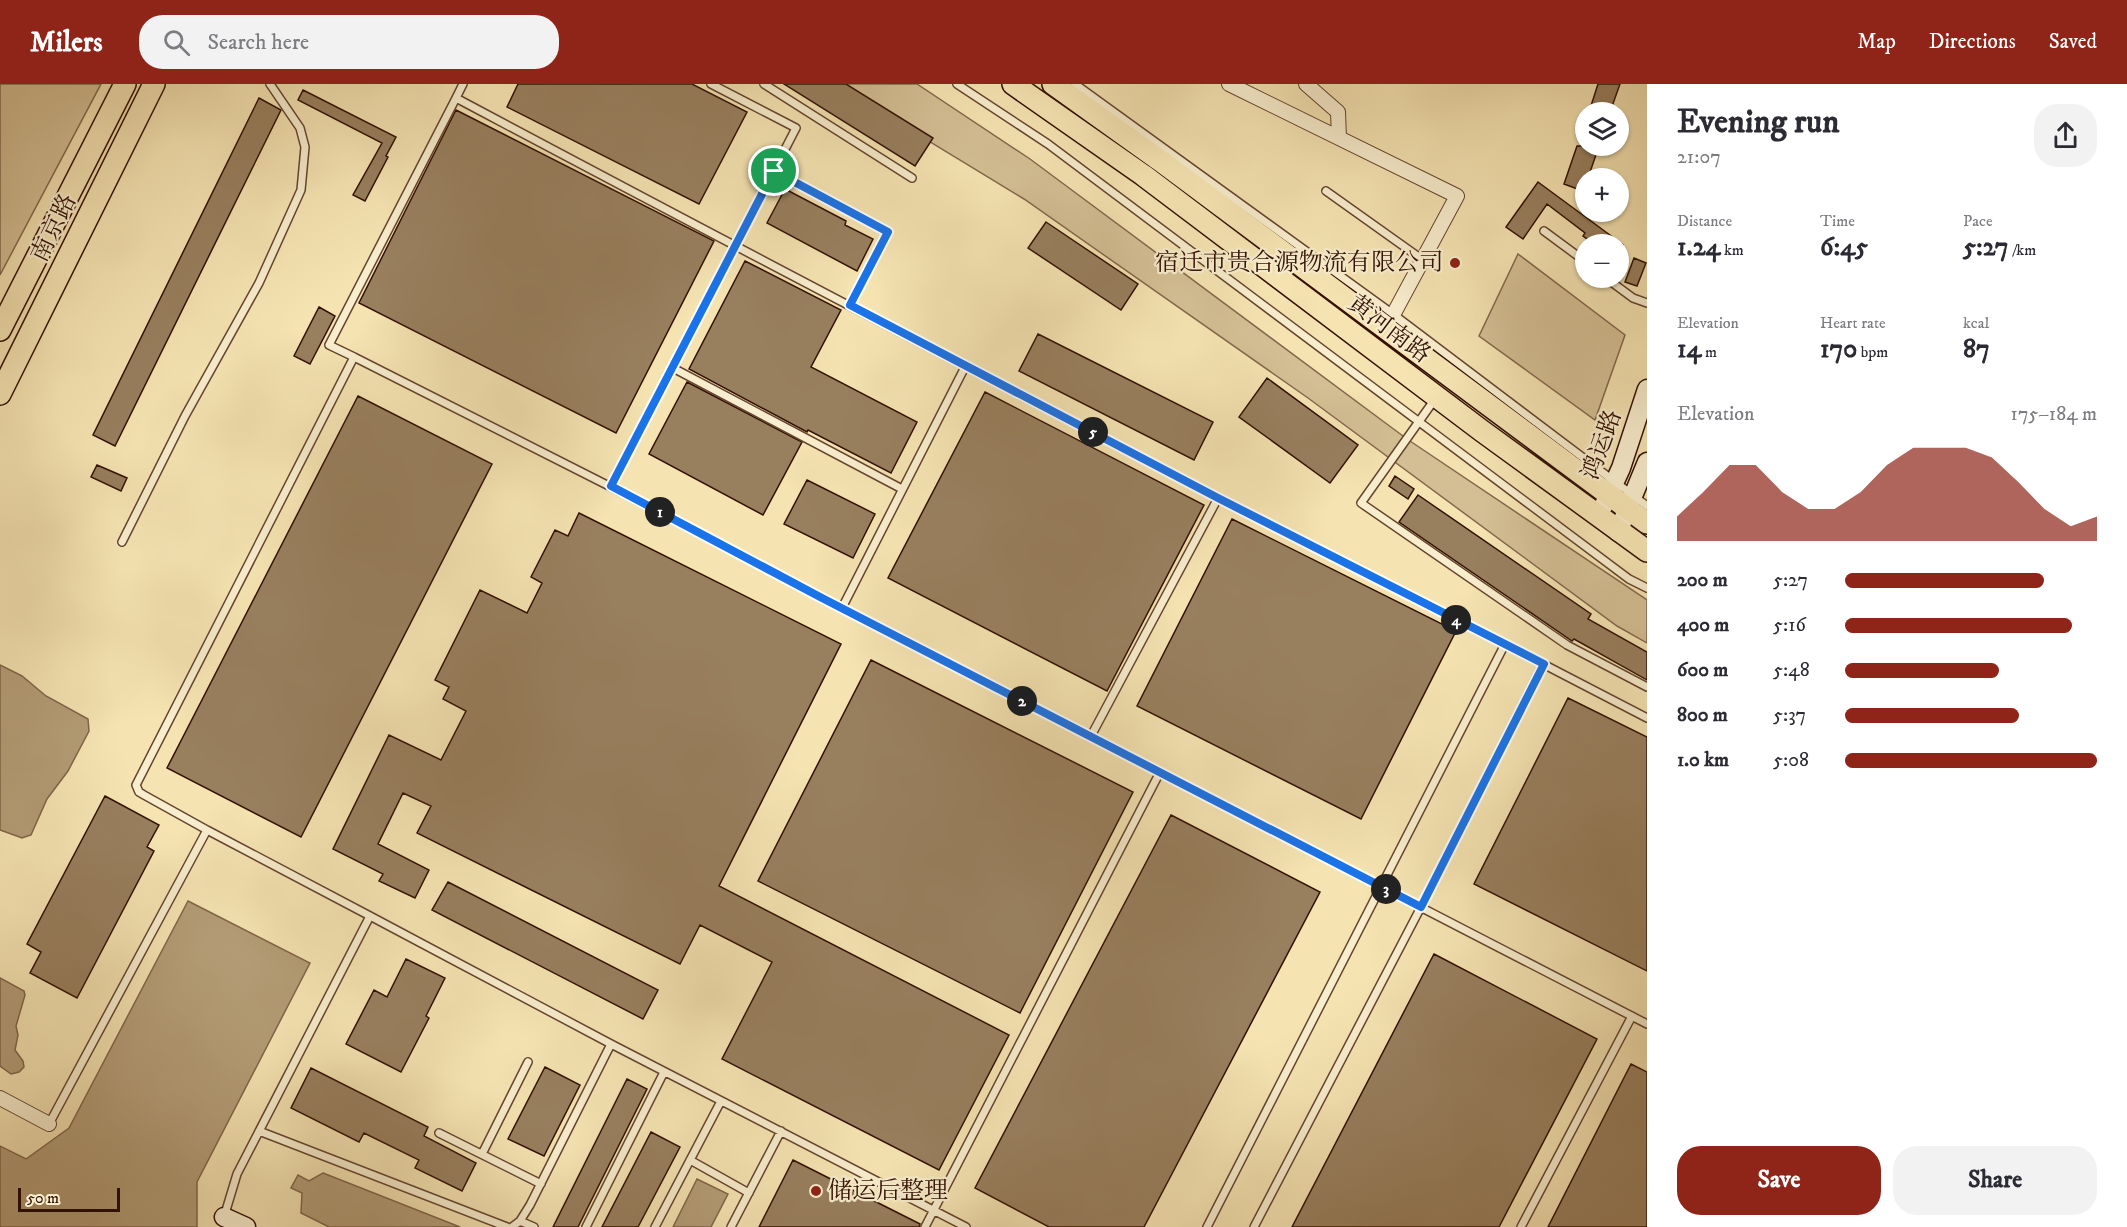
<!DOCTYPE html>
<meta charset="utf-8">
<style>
body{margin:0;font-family:"IM FELL DW Pica","Noto Serif SC",serif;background:#f2f2f3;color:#2b2b33;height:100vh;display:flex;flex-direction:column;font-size:22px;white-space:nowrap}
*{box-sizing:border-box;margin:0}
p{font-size:20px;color:#7c7c81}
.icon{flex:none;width:33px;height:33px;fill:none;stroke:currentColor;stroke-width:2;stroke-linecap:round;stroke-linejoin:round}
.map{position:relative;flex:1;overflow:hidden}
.details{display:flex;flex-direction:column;background:#fff;width:480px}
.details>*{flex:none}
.buttons{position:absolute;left:1575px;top:18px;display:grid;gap:12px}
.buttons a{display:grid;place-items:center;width:54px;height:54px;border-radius:50%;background:#fff;box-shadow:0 2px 4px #0004;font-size:30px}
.scale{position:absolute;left:18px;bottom:15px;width:102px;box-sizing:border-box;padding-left:6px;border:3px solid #331203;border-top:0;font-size:16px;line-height:21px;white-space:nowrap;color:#331203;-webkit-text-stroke:4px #f8edcd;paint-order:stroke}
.pin{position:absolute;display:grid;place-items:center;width:51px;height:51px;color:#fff;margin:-26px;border:3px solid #fff;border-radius:50%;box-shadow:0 2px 6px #0007}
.km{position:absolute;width:30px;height:30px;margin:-15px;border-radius:50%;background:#222;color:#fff;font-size:16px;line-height:30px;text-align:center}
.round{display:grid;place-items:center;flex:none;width:63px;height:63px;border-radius:24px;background:#f2f2f3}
.summary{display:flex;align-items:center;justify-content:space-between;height:102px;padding:0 30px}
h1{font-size:33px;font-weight:800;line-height:45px}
.stats{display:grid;grid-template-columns:repeat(3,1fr);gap:9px;height:102px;padding:6px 30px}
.stats div{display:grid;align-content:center}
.stats b{font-size:26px;font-weight:800}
.stats small{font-size:16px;font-weight:400}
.stats p{font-size:16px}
.chart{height:168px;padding:12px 30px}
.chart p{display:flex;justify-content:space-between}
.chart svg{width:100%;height:108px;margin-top:6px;fill:#8f2418;opacity:.7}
.action{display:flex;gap:12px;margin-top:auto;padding:12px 30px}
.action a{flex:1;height:69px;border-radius:24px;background:#8f2418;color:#fff;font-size:24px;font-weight:800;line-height:69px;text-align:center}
.action a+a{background:#f2f2f3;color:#2b2b33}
ul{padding:0 30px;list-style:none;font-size:20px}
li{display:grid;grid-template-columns:96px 72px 1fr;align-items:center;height:45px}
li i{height:15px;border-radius:8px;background:#8f2418}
header{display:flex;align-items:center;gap:36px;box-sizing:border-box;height:84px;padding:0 30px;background:#8f2418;color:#fff}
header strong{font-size:28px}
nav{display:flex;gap:33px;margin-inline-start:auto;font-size:21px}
.search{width:420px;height:54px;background:#f2f2f3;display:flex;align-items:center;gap:15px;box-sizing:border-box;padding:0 21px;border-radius:24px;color:#7c7c81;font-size:22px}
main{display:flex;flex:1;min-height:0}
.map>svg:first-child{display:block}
</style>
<header>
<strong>Milers</strong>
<div class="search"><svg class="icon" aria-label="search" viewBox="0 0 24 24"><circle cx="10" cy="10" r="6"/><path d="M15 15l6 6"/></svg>Search here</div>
<nav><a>Map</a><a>Directions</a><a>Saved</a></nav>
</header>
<main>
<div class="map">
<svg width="1647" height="1143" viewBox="0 0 1647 1143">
<rect width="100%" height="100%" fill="#f5e3b2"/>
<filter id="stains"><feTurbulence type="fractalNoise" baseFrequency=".00333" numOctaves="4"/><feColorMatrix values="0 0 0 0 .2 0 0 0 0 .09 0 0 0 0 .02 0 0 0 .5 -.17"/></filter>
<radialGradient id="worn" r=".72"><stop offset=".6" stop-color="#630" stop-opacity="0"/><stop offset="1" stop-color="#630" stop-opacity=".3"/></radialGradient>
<path fill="#d4bf94" stroke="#84684c" stroke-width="1.5" d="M0 0H101L0 191Z
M835 0H917L1030 75 1407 355 1647 516V559L1617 542 1308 314 1024 115Z
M1518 170 1625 251 1595 336 1479 252Z"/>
<path fill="#b39c76" stroke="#806548" stroke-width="1.5" d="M0 581 22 592 46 612 88 635 89 647 68 687 47 715 31 751 22 754 0 746Z
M188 817 310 879 197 1098V1143H0V1062L26 1075 69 1044Z
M0 894 24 907 25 911 16 942 18 951 15 966 23 977 24 983 19 988 11 990 0 982Z
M323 1089 460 1143H329L301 1129 302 1109 291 1104 298 1091 309 1097Z
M697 1095 728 1110 711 1143H673Z"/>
<path fill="#987f5e" stroke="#331203" stroke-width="1.5" d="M518 0H692L747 28 699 120 507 23Z
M784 0H846L933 54 915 82Z
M1598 0H1620L1610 28H1589Z
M303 6 396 53 386 72 388 73 365 117 353 111 382 59 298 16Z
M259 14 281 26 115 362 93 351Z
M456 26 714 157 616 349 359 219Z
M1577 62H1599L1588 94H1586L1583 107 1564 100Z
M1538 98 1622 160H1594L1583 152 1585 149 1547 120 1523 155 1506 143Z
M785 105 846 137 845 141 873 155 857 187 767 139Z
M1046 138 1138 200 1121 226 1028 164Z
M1634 174 1646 179 1637 202 1625 198Z
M745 177 841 226 811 283 917 338 891 389 808 346 807 348 689 285Z
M319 223 335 232 310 280 294 272Z
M1038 250 1213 338 1194 376 1019 287Z
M1267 294 1358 361 1330 399 1239 333Z
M687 298 802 358 763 431 649 370Z
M985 308 1204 421 1107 607 888 494Z
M358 312 492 380 301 753 167 684Z
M97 381 127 394 121 407 91 393Z
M1395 392 1414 405 1408 415 1389 402Z
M807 396 875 430 853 474 784 440Z
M1418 411 1591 530 1588 535 1647 568V596L1574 555 1572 557 1399 438Z
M579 429 841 560 719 802 1009 951 939 1086 722 975 772 878 700 841 680 880 417 749 431 722 403 709 378 760 429 786 415 814 379 797 383 790 333 765 389 651 441 676 466 627 443 615 449 603 435 596 480 506 527 529 542 499 531 493 555 446 568 452Z
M1232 435 1456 547 1361 735 1137 622Z
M871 576 1133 708 1020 929 758 797Z
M1568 614 1647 653V887L1474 800Z
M105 712 159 741 147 763 154 767 77 914 30 889 41 868 27 860Z
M1171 731 1320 808 1144 1143H1049L975 1104Z
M448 798 658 906 643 935 432 826Z
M1434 870 1597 955 1499 1143H1292Z
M406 875 445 894 426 932 429 934 401 988 346 960 374 906 387 913Z
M1631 980 1647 988V1143H1548Z
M545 983 580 1001 544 1072 508 1055Z
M311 984 428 1043 424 1052 476 1079 462 1107 415 1084 419 1076 364 1049 359 1058 291 1024Z
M627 995 647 1005 578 1143H553Z
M651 1048 680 1063 638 1143H602Z
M793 1076 920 1140 919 1143H759Z"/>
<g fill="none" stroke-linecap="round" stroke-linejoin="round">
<g stroke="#64462f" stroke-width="10">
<path id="lane" d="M764 0 912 94
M957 0 1048 60 1629 495 1647 504
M1075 0 1393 230 1647 422
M456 14 463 0
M774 87 888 148 850 221
M1326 107 1423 176
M1544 147 1586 178
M1606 194 1633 214 1647 219
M354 273 329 261 456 14C817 206 1179 395 1543 580
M673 284 902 405
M1435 315 1361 419 1567 561 1647 603
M611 403 796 44 711 0
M122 458 185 332 259 199 301 106 305 63 300 44 270 0
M842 524 966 281
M1091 652 1218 414
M207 746 144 711 139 708 136 701 354 273 611 403 822 514 1647 940
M370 832 611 960 966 1143
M49 1040 207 746 370 832 237 1090 224 1133
M259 1047 507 1143
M439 1049 541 1100
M482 1070 528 978
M690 1076 749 1109
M520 1137 534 1143
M512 1143 520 1137 530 1121 611 960
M586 1143 664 988
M655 1143 721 1017
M731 1143 781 1047
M925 1143 1160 688
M1207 1143 1505 560
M1254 1143 1421 823 1543 580 1647 634
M1521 1143 1632 932"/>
</g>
<g stroke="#64462f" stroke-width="16">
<path id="street" d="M1229 0 1457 112 1386 244
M1306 0 1338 28 1339 54
M0 1014 49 1040"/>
</g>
<g stroke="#331203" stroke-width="21">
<path id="secondary" d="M1604 421 1621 384 1647 305
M1618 448 1647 378
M224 1133 246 1143"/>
</g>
<g stroke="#331203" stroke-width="24">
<path id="primary" d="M1013 0 1143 91 1482 347 1647 467
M1053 0 1162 78 1647 439
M0 246 125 0
M0 310 154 0"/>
</g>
<use href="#lane" stroke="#f8edcd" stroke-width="7"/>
<use href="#street" stroke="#f8edcd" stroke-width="14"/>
<use href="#secondary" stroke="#f8edcd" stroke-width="18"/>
<use href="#primary" stroke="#f5e3b2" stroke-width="21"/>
</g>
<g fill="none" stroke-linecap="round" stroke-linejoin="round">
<g stroke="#fff" stroke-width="12">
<path id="route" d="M774 87 888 148 850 221 1218 414 1544 580 1421 823 822 514 611 402Z"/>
</g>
<use href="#route" stroke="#1a73e8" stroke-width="8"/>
</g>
<g fill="#8f2418" stroke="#f8edcd" stroke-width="2">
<circle cx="1455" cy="179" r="6"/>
<circle cx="816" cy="1107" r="6"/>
</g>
<g text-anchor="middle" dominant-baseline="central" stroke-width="4.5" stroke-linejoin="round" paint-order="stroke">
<g font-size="24" fill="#331203" stroke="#f8edcd">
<text transform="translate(54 144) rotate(-64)">南京路</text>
<text transform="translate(1389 245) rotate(37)">黄河南路</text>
<text transform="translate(1602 361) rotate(-70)">鸿运路</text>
</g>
<g font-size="24" fill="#331203" stroke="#f8edcd" text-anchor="end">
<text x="1443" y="179">宿迁市贵合源物流有限公司</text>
<text x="828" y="1107" text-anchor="start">储运后整理</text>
</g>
</g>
<rect width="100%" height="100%" filter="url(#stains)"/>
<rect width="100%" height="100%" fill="url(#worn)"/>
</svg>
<div class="buttons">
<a><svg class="icon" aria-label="layers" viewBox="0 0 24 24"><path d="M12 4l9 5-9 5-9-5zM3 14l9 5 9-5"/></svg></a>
<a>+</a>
<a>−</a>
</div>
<div class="scale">50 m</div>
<div class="pin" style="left:774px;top:87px;background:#1e9e55"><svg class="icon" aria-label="arrive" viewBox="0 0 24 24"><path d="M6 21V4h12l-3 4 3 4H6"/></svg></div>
<b class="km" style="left:660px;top:428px">1</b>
<b class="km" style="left:1022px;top:617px">2</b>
<b class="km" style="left:1386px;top:805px">3</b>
<b class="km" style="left:1456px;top:536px">4</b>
<b class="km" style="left:1093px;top:348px">5</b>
</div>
<section class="details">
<div class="summary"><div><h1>Evening run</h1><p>21:07</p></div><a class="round"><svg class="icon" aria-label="share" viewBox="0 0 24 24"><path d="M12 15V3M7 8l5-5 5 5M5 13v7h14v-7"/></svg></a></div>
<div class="stats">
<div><p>Distance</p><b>1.24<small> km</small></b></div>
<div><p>Time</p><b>6:45</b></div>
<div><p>Pace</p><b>5:27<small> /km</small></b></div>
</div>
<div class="stats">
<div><p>Elevation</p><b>14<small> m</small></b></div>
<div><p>Heart rate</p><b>170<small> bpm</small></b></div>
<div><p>kcal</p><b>87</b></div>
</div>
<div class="chart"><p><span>Elevation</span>175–184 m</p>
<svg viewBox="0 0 160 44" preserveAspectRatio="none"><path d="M0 44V34L10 24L20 13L30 13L40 24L50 31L60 31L70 24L80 13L90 6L100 6L110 6L120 10L130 20L140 31L150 38L160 34V44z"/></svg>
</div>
<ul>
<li><b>200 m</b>5:27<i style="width:79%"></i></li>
<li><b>400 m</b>5:16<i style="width:90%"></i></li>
<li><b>600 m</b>5:48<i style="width:61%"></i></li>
<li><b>800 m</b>5:37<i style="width:69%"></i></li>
<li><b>1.0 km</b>5:08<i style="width:100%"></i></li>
</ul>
<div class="action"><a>Save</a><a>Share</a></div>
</section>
</main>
